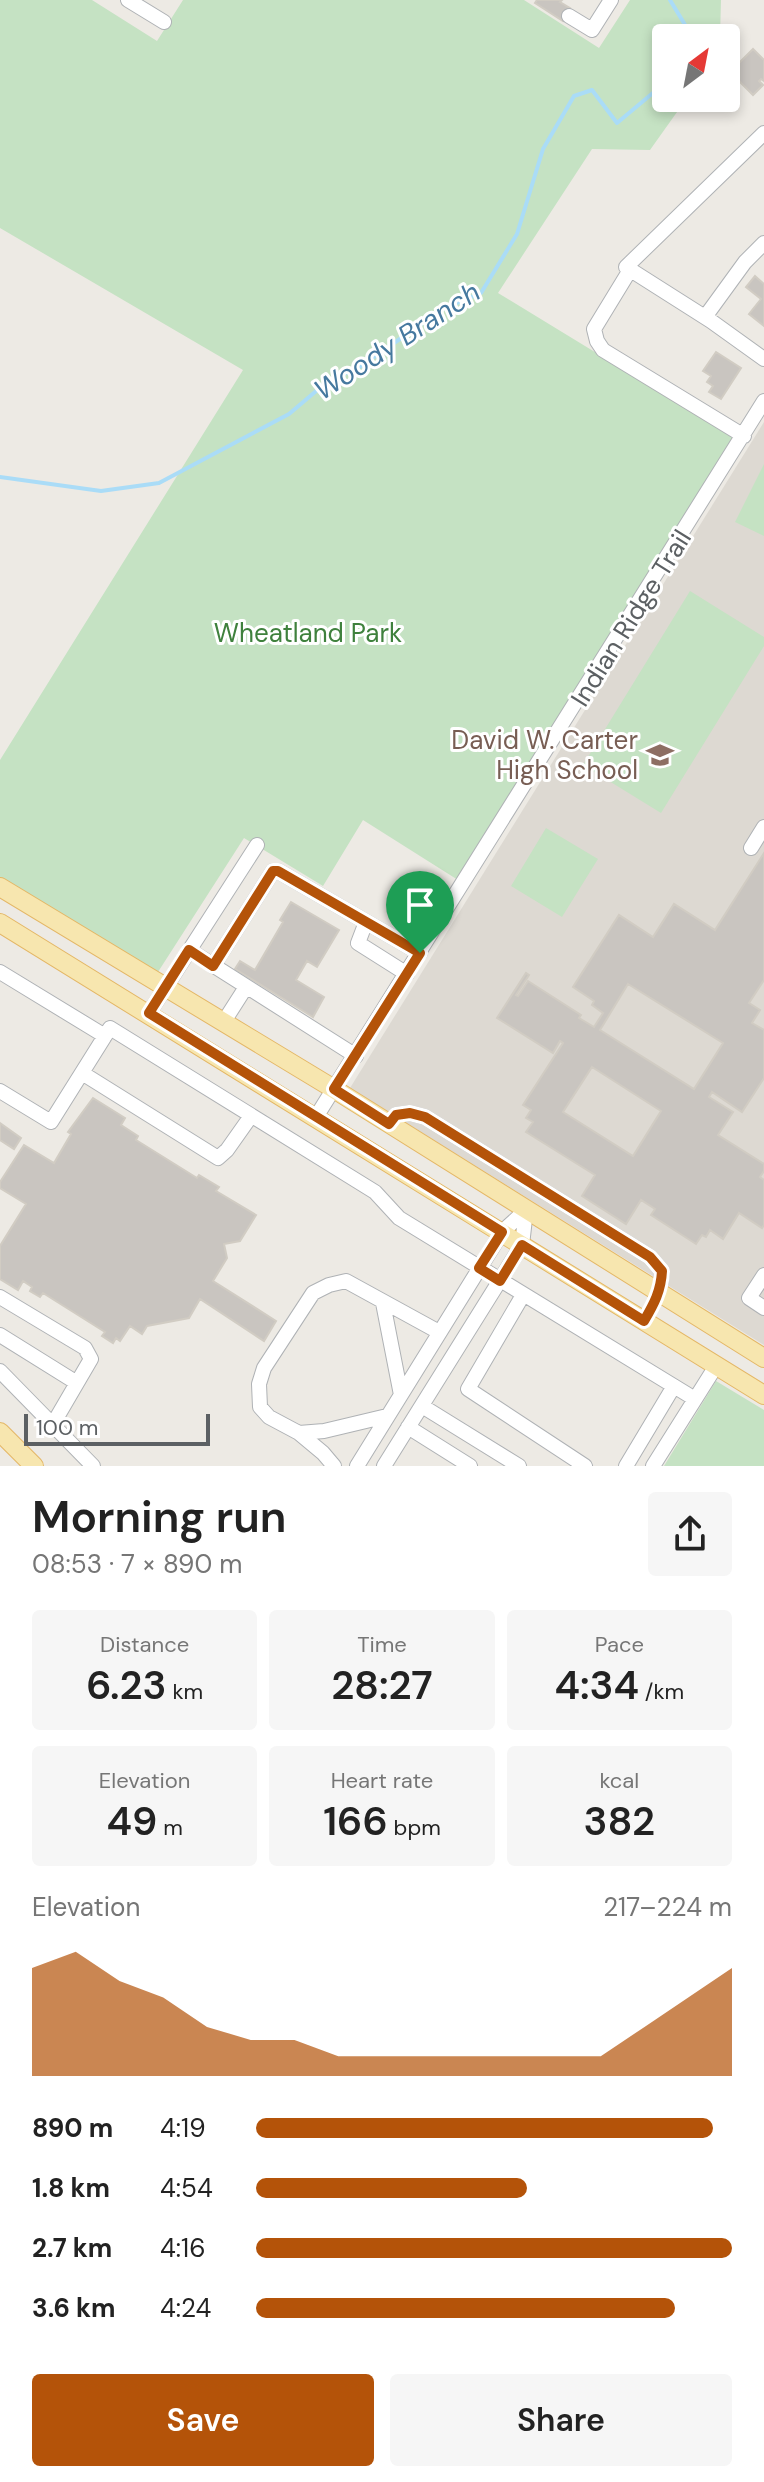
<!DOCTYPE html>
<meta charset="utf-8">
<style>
body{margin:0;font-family:"DM Sans",sans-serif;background:#f6f6f6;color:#222;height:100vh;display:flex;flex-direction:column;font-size:30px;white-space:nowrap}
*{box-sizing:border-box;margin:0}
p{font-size:26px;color:#767676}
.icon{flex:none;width:44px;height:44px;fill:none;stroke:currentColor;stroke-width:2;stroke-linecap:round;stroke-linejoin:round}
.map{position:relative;height:1466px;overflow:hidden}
.sheet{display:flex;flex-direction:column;background:#fff;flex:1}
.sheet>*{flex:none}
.needle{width:52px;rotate:32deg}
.tools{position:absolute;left:652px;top:24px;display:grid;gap:16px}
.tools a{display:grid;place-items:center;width:88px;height:88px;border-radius:8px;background:#fff;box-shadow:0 4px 12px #0003;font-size:40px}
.scale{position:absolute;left:24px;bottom:20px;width:186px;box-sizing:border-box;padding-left:8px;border:4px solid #5c6063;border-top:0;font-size:22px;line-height:28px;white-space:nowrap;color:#5c6063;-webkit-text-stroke:6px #fff;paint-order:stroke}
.pin{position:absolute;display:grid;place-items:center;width:68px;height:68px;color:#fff;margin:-82px -34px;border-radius:50% 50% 50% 0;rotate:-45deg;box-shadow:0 0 8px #0007}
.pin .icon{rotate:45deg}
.round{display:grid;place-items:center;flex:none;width:84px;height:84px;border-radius:8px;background:#f6f6f6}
.headline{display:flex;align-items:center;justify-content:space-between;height:136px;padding:0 32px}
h1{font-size:44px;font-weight:600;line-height:60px}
.metrics{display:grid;grid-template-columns:repeat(3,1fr);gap:12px;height:136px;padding:8px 32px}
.metrics div{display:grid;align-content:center;border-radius:8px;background:#f6f6f6;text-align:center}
.metrics b{font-size:40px;font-weight:600}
.metrics small{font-size:22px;font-weight:400}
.metrics p{font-size:22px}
.chart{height:224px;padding:16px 32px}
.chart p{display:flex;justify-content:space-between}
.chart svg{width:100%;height:144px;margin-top:8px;fill:#b45309;opacity:.7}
.cta{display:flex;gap:16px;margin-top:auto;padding:16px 32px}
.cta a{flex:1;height:92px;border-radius:8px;background:#b45309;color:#fff;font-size:32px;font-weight:600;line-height:92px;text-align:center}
.cta a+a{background:#f6f6f6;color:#222}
ul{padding:0 32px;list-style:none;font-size:26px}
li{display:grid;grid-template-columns:128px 96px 1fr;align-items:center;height:60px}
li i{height:20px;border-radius:10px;background:#b45309}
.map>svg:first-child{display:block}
</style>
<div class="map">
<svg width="764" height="1466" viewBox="0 0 764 1466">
<rect width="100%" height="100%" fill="#edeae4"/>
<path fill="#ddd9d2" d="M764 422V1345L350 1088Z"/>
<path fill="#c5e2c3" d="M0 0H92L157 41 183 0H524L599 48 630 0H721L720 38H666V98H687L650 150 592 149 498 293 734 437 458 880 363 820 323 886 244 838 149 986 0 895V760L243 370 0 228Z
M764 464V536L735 522Z
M690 591 764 637V646L661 813 583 765Z
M546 828 598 859 562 917 511 886Z
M716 1381 764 1410V1466H664Z"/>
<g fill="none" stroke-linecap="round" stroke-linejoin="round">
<path stroke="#aadcf7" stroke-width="4" d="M670 0 693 38
M0 477 101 491 159 483 289 414 328 381 358 368 443 309 481 293 517 234 543 149 574 96 592 90 617 123 666 82"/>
</g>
<path fill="#c9c5c0" stroke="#d1ccc3" stroke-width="2" fill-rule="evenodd" d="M537 0H562L560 2 570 8 563 21 535 3Z
M753 49 764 60V81L761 79 759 81 763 85 753 95 730 72Z
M755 276 764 284V326L749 314 761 299 746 287Z
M716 352 741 368 721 399 709 392 713 386 707 382 711 376 703 371Z
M764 853V980L749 1003 760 1010 752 1023 764 1030V1078L742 1112 712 1092 709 1097 733 1112 718 1135 764 1164V1171L760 1177 764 1180V1225L762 1228 739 1213 723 1239 710 1230 706 1237 702 1235 696 1244 651 1215 655 1209 641 1200 626 1224 582 1196 595 1175 526 1132 533 1122 526 1118 531 1110 523 1105 563 1043 560 1041 553 1053 497 1018 526 973 529 975 516 995 518 996 528 981 581 1015 579 1018 594 1027 603 1013 592 1005 594 1001 573 987 619 915 653 937 674 904 715 930ZM628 984 723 1043 694 1089 600 1030ZM592 1067 661 1111 633 1156 563 1112Z
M291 902 339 930 317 967 307 961 296 980 324 997 313 1017 235 969 240 961 255 970 283 922 280 920Z
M93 1098 125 1118 121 1125 138 1136 136 1140 197 1178 199 1175 219 1187 216 1191 256 1215 240 1241 224 1244 227 1258 213 1281 276 1321 264 1341 200 1299 189 1318 147 1326 142 1334 130 1326 120 1341 116 1338 113 1343 102 1336 105 1332 43 1293 40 1297 30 1291 32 1287 23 1281 18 1290 0 1279V1246L26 1204 0 1188V1182L24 1145 54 1163 71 1134 68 1132Z
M0 1123 21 1138 14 1149 0 1140Z"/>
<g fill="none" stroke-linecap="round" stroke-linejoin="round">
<g stroke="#afb2b5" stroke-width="16">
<path id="minor" d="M128 0 164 22
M569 16 592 30 611 0
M764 133 626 267 711 321 764 359
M630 270 594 329 597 341 603 350 744 436
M705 317 745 262 764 243
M751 848 764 827
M366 922 358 943 407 974
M189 950 356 1056
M213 966 273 871H278L420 953
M0 972 105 1036
M149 1013 257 845
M223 1023 246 987
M82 1073 218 1158 227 1150 251 1116
M0 1091 51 1122 110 1028 375 1192 399 1218 695 1399
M316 1117 764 401
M389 1124 396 1115 410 1113 425 1117 650 1257 662 1271 659 1294
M764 1275 749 1298 764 1308
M523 1295 468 1389 585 1466
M0 1297 85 1348 91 1359 53 1424
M383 1303 401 1395
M0 1335 77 1383
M0 1371 93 1466
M422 1406 519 1466
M408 1427 470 1466
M299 1433 324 1431 387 1416
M334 1466 323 1453 299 1433 269 1417 260 1407 259 1384 264 1368 313 1293 329 1285 346 1281 439 1332
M357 1466 502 1232 526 1210
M384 1466 522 1245 526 1210
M626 1466 674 1386
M653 1466 716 1366"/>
</g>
<g stroke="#e4b766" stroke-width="20">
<path id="major" d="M0 887 334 1089 764 1358
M0 923 764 1395
M0 1432 34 1466"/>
</g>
<use href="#minor" stroke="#fff" stroke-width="14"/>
<use href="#major" stroke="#f7e6af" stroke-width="18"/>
</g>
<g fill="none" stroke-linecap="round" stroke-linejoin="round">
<g stroke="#fff" stroke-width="16">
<path id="route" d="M273 871H278L420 953 334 1089 389 1124 396 1115 410 1113 425 1117 650 1257 662 1271C661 1291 654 1304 644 1321L522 1245 500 1281 479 1268 502 1232 149 1013 189 950 213 966Z"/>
</g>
<use href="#route" stroke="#b45309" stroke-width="10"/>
</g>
<defs>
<g id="school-bare" transform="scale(2.16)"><path d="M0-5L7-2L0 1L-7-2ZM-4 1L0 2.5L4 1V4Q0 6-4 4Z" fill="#8d6e63" stroke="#fff" stroke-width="2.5" paint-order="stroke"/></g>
</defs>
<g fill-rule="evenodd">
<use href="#school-bare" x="660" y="755"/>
</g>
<g text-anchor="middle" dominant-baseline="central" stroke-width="6" stroke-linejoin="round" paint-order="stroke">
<g font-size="26" fill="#5c6063" stroke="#fff">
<text transform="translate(631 618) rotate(-58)">Indian Ridge Trail</text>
</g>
<g font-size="26" fill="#3f813d" stroke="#fff">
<text x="308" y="633">Wheatland Park</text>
</g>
<g font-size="26" fill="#785e54" stroke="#fff" text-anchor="end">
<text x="638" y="740">David W. Carter<tspan x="638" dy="30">High School</tspan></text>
</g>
<g font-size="28" font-style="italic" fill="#46799f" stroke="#fff">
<text transform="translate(397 341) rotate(-33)">Woody Branch</text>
</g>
</g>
</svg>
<div class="tools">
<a><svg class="needle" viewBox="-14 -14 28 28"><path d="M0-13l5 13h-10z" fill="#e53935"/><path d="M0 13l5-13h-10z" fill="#767676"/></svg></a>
</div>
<div class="scale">100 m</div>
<div class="pin" style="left:420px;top:953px;background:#1e9e55"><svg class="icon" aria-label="arrive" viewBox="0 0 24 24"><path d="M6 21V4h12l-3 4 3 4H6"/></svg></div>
</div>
<section class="sheet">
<div class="headline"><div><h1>Morning run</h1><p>08:53 · 7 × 890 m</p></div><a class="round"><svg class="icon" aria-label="share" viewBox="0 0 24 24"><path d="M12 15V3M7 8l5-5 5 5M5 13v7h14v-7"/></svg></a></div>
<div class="metrics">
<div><p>Distance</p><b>6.23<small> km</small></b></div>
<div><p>Time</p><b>28:27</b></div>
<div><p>Pace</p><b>4:34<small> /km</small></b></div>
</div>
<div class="metrics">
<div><p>Elevation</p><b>49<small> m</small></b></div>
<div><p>Heart rate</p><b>166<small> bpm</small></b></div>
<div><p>kcal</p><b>382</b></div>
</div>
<div class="chart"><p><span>Elevation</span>217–224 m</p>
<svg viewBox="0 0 160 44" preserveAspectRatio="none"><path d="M0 44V11L10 6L20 15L30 20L40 29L50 33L60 33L70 38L80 38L90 38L100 38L110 38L120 38L130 38L140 29L150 20L160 11V44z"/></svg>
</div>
<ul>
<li><b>890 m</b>4:19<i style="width:96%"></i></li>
<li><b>1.8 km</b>4:54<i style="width:57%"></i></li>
<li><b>2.7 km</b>4:16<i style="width:100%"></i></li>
<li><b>3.6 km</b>4:24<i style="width:88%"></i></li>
</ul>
<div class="cta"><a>Save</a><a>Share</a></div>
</section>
